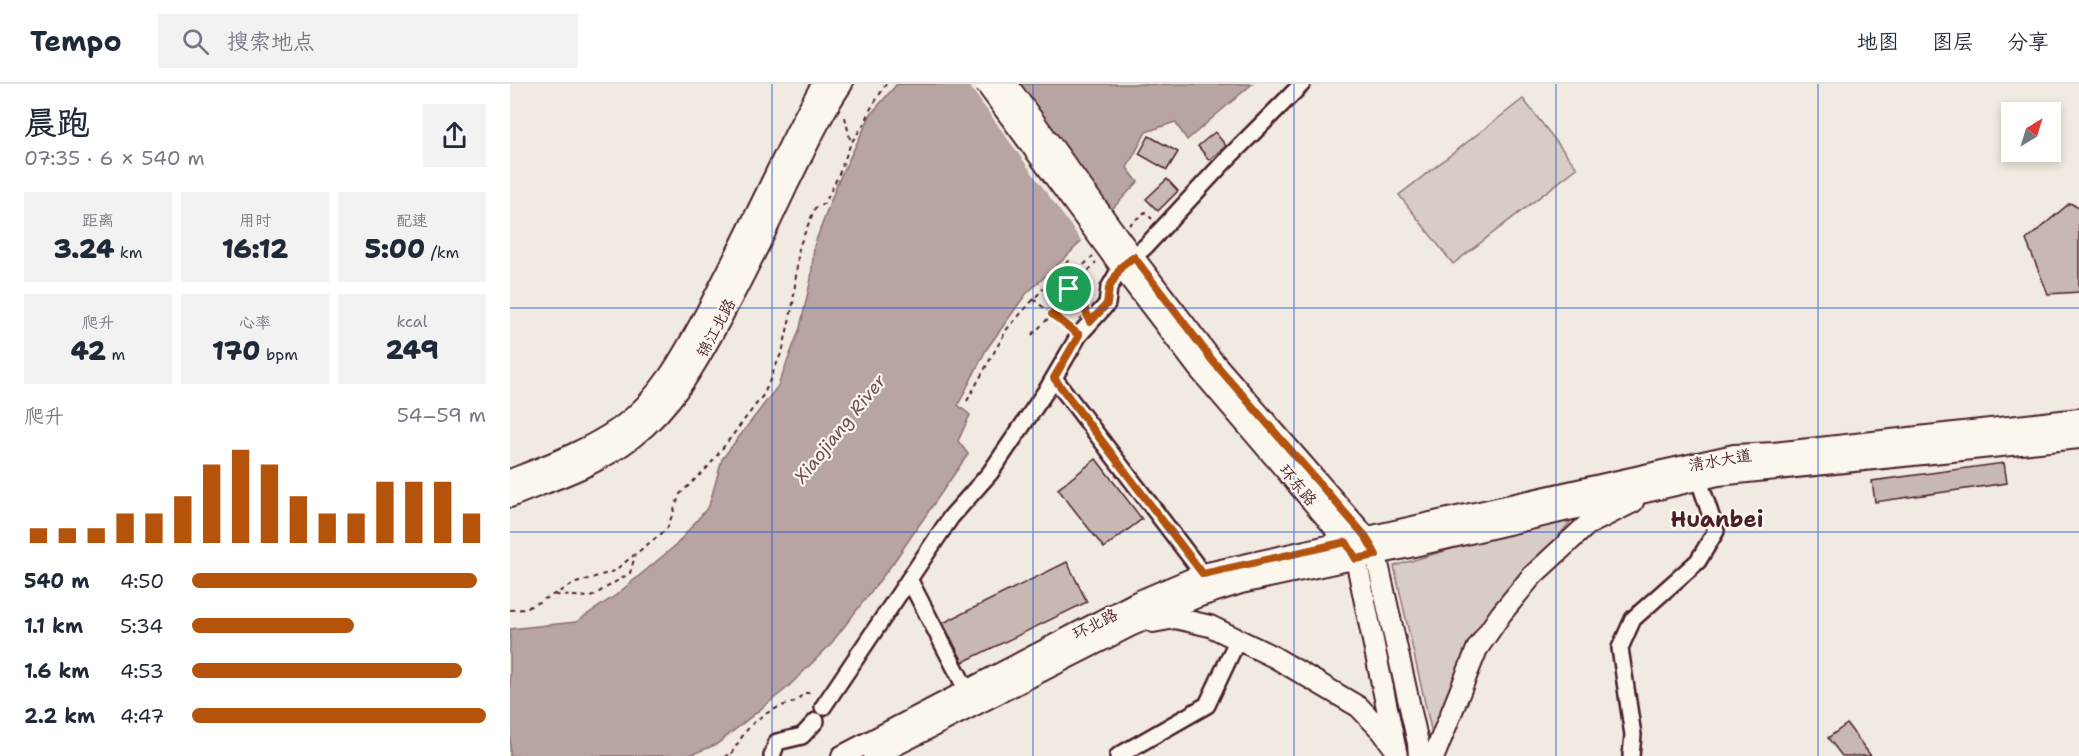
<!DOCTYPE html>
<html lang="zh">
<meta charset="utf-8">
<style>
body{margin:0;font-family:"Shantell Sans","LXGW WenKai TC",sans-serif;background:#f2f2f3;color:#1f2937;height:100vh;display:flex;flex-direction:column;font-size:22px;white-space:nowrap}
*{box-sizing:border-box;margin:0}
p{font-size:20px;color:#747a83}
.icon{flex:none;width:33px;height:33px;fill:none;stroke:currentColor;stroke-width:2;stroke-linecap:round;stroke-linejoin:round}
.map{position:relative;flex:1;overflow:hidden}
.side{display:flex;flex-direction:column;background:#fff;width:510px}
.side>*{flex:none}
.needle{width:39px;rotate:38deg}
.tools{position:absolute;left:1491px;top:18px;display:grid;gap:12px}
.tools a{display:grid;place-items:center;width:60px;height:60px;border-radius:0px;background:#fff;box-shadow:0 3px 9px #0003;font-size:30px}
.pin{position:absolute;display:grid;place-items:center;width:51px;height:51px;color:#fff;margin:-26px;border:3px solid #fff;border-radius:50%;box-shadow:0 2px 6px #0007}
.round{display:grid;place-items:center;flex:none;width:63px;height:63px;border-radius:0px;background:#f2f2f3}
.head{display:flex;align-items:center;justify-content:space-between;height:102px;padding:0 24px}
h1{font-size:33px;font-weight:800;line-height:45px}
.metrics{display:grid;grid-template-columns:repeat(3,1fr);gap:9px;height:102px;padding:6px 24px}
.metrics div{display:grid;align-content:center;border-radius:0px;background:#f2f2f3;text-align:center}
.metrics b{font-size:26px;font-weight:800}
.metrics small{font-size:16px;font-weight:400}
.metrics p{font-size:16px}
.chart{height:168px;padding:12px 24px}
.chart p{display:flex;justify-content:space-between}
.chart svg{width:100%;height:108px;margin-top:6px;stroke:#b45309;stroke-width:6}
ul{padding:0 24px;list-style:none;font-size:20px}
li{display:grid;grid-template-columns:96px 72px 1fr;align-items:center;height:45px}
li i{height:15px;border-radius:8px;background:#b45309}
header{display:flex;align-items:center;gap:36px;box-sizing:border-box;height:84px;padding:0 30px;background:#fff;border-bottom:2px solid #e0e1e3}
header strong{font-size:28px}
nav{display:flex;gap:33px;margin-inline-start:auto;font-size:21px}
.search{width:420px;height:54px;background:#f2f2f3;display:flex;align-items:center;gap:15px;box-sizing:border-box;padding:0 21px;border-radius:0px;color:#747a83;font-size:22px}
main{display:flex;flex:1;min-height:0}
.map>svg:first-child{display:block}
</style>
<header>
<strong>Tempo</strong>
<div class="search"><svg class="icon" aria-label="search" viewBox="0 0 24 24"><circle cx="10" cy="10" r="6"/><path d="M15 15l6 6"/></svg>搜索地点</div>
<nav><a>地图</a><a>图层</a><a>分享</a></nav>
</header>
<main>
<section class="side">
<div class="head"><div><h1>晨跑</h1><p>07:35 · 6 × 540 m</p></div><a class="round"><svg class="icon" aria-label="share" viewBox="0 0 24 24"><path d="M12 15V3M7 8l5-5 5 5M5 13v7h14v-7"/></svg></a></div>
<div class="metrics">
<div><p>距离</p><b>3.24<small> km</small></b></div>
<div><p>用时</p><b>16:12</b></div>
<div><p>配速</p><b>5:00<small> /km</small></b></div>
</div>
<div class="metrics">
<div><p>爬升</p><b>42<small> m</small></b></div>
<div><p>心率</p><b>170<small> bpm</small></b></div>
<div><p>kcal</p><b>249</b></div>
</div>
<div class="chart"><p><span>爬升</span>54–59 m</p>
<svg viewBox="0 0 160 44" preserveAspectRatio="none"><path d="M5 44V38M15 44V38M25 44V38M35 44V32M45 44V32M55 44V25M65 44V12M75 44V6M85 44V12M95 44V25M105 44V32M115 44V32M125 44V19M135 44V19M145 44V19M155 44V32"/></svg>
</div>
<ul>
<li><b>540 m</b>4:50<i style="width:97%"></i></li>
<li><b>1.1 km</b>5:34<i style="width:55%"></i></li>
<li><b>1.6 km</b>4:53<i style="width:92%"></i></li>
<li><b>2.2 km</b>4:47<i style="width:100%"></i></li>
</ul>
</section>
<div class="map">
<svg width="1569" height="672" viewBox="0 0 1569 672">
<rect width="100%" height="100%" fill="#f0eae0"/>
<filter id="ink" filterUnits="userSpaceOnUse"><feTurbulence type="fractalNoise" baseFrequency=".0167" numOctaves="2"/><feDisplacementMap in="SourceGraphic" scale="12" xChannelSelector="R" yChannelSelector="G"/><feConvolveMatrix kernelMatrix="1 2 1 2 8 2 1 2 1" color-interpolation-filters="sRGB"/></filter>
<g filter="url(#ink)">
<path fill="#d8ccc6" stroke="#917678" stroke-width="1.5" d="M1013 15 1067 84 943 180 889 111Z
M1069 427 995 518 922 650 884 482Z"/>
<path fill="#b8a4a2" stroke="#8c6f72" stroke-width="1.5" d="M387 0H742L677 56 665 38 636 48 617 84 628 98 558 171 516 210 476 266 448 321 460 331 448 357 458 370 383 479 320 561 277 604 207 660 178 672H0V545L66 538 106 511 166 461 199 422 212 375 268 302 290 244 301 195 304 162 327 100 361 30Z"/>
<path fill="#f0eae0" d="M458 0H512L604 127 573 159Z"/>
<path fill="#c8b8b3" stroke="#4a1f2b" stroke-width="1.5" d="M705 48 716 62 699 76 688 62Z
M639 52 668 68 657 86 629 70Z
M657 95 668 107 648 127 636 115Z
M1560 119 1569 124V208L1538 210 1516 156Z
M586 375 632 435 594 464 548 405Z
M1494 379 1497 399 1365 418 1362 397Z
M557 478 577 518 453 578 433 539Z
M1337 640 1361 672H1332L1318 654Z"/>
<g fill="none" stroke-linecap="round" stroke-linejoin="round">
<g stroke="#4a1f2b" stroke-width="20">
<path id="minor" d="M544 294 693 490
M399 495 457 607
M313 623 441 433 480 389 538 304 569 251 597 220 599 204 611 183 635 163 715 77 792 0
M262 672 267 658 292 652 306 637
M608 672 697 621 728 555
M1121 672 1123 651 1110 564 1123 535 1188 477 1206 447 1189 396"/>
</g>
<g stroke="#4a1f2b" stroke-width="24">
<path id="major" d="M614 161 702 276 856 453 866 471 908 659 909 672
M602 171 689 285 836 457 846 475 887 672
M0 396C38 381 77 367 111 343 151 314 174 270 197 227 221 182 244 135 266 89 281 59 295 28 313 0
M0 413C41 396 87 382 122 354 163 322 187 279 211 234 235 190 257 145 278 100 295 66 311 31 332 0
M643 538 665 534 700 542 764 573 849 623 872 647 883 662
M332 672 627 518 693 490 1224 371 1264 369 1569 335
M364 672 620 542 687 513 731 499 904 462 1208 391 1569 354
M924 672 967 565 991 530 1022 492 1077 441 1123 418"/>
</g>
<path stroke="#4a1f2b" stroke-width="2" stroke-dasharray="4.5 4.5" stroke-linecap="butt" d="M335 33 341 59
M619 141 635 128 642 135
M559 205 566 201 586 178
M563 209 566 201 574 224
M523 215 558 243
M522 251 563 209 554 200 583 172
M457 317 497 245 558 177 564 178
M45 511 81 513 120 489 125 472
M0 526 15 525 66 499 104 487 157 445 170 410 199 382 254 310 273 265 283 220 289 163 305 124 315 119 329 90 341 59 356 37 360 26 376 0
M221 670C235 648 241 636 265 625 280 617 280 624 294 609H304
M215 672 221 670 220 672"/>
<use href="#minor" stroke="#fbf7ec" stroke-width="15"/>
<use href="#major" stroke="#fbf7ec" stroke-width="20"/>
<g stroke="#4a1f2b" stroke-width="24" stroke-linecap="butt">
<path id="major-bridge" d="M476 0 602 171
M497 0 614 161"/>
</g>
<use href="#major-bridge" stroke="#fbf7ec" stroke-width="20"/>
</g>
</g>
<g fill="none" stroke-linecap="round" stroke-linejoin="round" filter="url(#ink)">
<g stroke="#fff" stroke-width="12">
<path id="route" d="M624 173 702 276 856 453 866 471 846 475 836 458 693 490 544 294 569 251 542 230 563 209 559 205 566 201 580 238 597 220 599 204 611 183Z"/>
</g>
<use href="#route" stroke="#b45309" stroke-width="8"/>
</g>
<path fill="none" stroke="#1d4ed8" stroke-width="1.5" stroke-opacity="0.55" d="M262 0V672M523 0V672M784 0V672M1046 0V672M1308 0V672M0 224H1569M0 448H1569"/>
<g text-anchor="middle" dominant-baseline="central" stroke-width="4.5" stroke-linejoin="round" paint-order="stroke">
<g font-size="16" fill="#4a1f2b" stroke="#fbf7ec">
<text transform="translate(206 244) rotate(-62)">锦江北路</text>
<text transform="translate(1210 376) rotate(-10)">清水大道</text>
<text transform="translate(788 401) rotate(50)">环东路</text>
<text transform="translate(585 540) rotate(-27)">环北路</text>
</g>
<g font-size="18" font-style="italic" fill="#704e55" stroke="#fbf7ec">
<text transform="translate(330 345) rotate(-51)">Xiaojiang River</text>
</g>
<g font-size="22" font-weight="bold" fill="#4a1f2b" stroke="#fbf7ec">
<text x="1207" y="435">Huanbei</text>
</g>
</g>
</svg>
<div class="tools">
<a><svg class="needle" viewBox="-14 -14 28 28"><path d="M0-13l5 13h-10z" fill="#e53935"/><path d="M0 13l5-13h-10z" fill="#747a83"/></svg></a>
</div>
<div class="pin" style="left:559px;top:205px;background:#1e9e55"><svg class="icon" aria-label="arrive" viewBox="0 0 24 24"><path d="M6 21V4h12l-3 4 3 4H6"/></svg></div>
</div>
</main>
